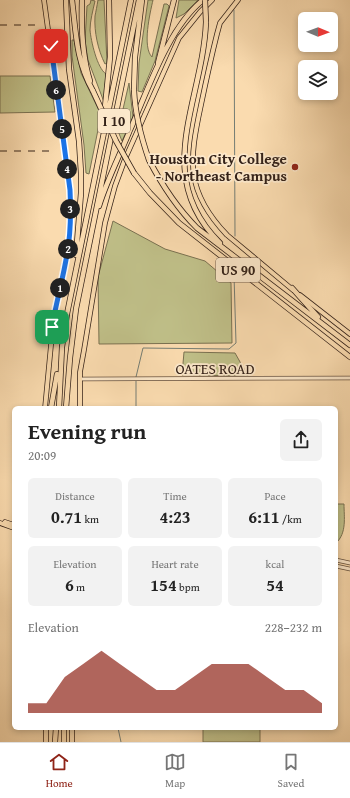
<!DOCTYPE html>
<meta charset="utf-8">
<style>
body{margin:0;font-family:"Gentium Book Plus",serif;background:#f2f2f2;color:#222;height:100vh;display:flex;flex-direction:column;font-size:15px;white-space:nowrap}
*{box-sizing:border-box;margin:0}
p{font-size:13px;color:#767676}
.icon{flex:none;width:22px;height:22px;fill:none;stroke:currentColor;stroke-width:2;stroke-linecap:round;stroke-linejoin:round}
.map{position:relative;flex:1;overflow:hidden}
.side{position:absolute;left:12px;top:406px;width:326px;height:324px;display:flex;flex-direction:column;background:#fff;border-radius:6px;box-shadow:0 2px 6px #0003}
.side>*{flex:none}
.needle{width:26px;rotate:91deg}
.controls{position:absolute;left:298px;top:12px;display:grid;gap:8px}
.controls a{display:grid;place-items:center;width:40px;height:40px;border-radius:6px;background:#fff;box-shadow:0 2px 6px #0003;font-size:20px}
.pin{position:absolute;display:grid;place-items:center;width:34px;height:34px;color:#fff;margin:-17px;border-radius:8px;box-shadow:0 2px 6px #0006}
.km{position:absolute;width:20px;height:20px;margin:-10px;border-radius:50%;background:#222;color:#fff;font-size:11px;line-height:20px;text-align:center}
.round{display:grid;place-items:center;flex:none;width:42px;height:42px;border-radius:6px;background:#f2f2f2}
.headline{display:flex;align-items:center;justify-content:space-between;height:68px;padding:0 16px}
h1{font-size:22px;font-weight:700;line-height:30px}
.figures{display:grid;grid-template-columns:repeat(3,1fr);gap:6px;height:68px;padding:4px 16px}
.figures div{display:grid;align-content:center;border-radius:6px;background:#f2f2f2;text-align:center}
.figures b{font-size:17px;font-weight:700}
.figures small{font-size:11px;font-weight:400}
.figures p{font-size:11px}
.chart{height:112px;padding:8px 16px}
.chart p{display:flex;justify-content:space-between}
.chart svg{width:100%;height:72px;margin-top:4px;fill:#8f2418;opacity:.7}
.menu{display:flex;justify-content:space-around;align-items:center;height:56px;border-top:1px solid #e0e0e0;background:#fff;font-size:11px;color:#767676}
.menu a{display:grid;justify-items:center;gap:2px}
.menu .on{color:#8f2418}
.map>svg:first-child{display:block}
</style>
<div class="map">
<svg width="350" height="742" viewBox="0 0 350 742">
<rect width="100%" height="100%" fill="#fadbaf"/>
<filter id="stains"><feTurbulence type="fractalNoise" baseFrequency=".005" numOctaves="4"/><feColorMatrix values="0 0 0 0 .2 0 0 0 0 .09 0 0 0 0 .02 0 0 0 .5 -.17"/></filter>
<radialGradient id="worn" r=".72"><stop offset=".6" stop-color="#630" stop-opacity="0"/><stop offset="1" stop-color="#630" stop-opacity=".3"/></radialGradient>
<path fill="#c0c089" stroke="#7a7151" d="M91 0 95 1C93 10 90 21 90 30 91 41 97 68 106 74L104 102 88 60 85 41 87 6 90 4Z
M98 0H104L107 63 105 64C98 50 94 32 95 16 96 11 97 6 98 0Z
M148 0H153C150 13 142 47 152 57L164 4H167L169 6 155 61 142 92 138 91 139 63Z
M179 0H198L184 14 176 18Z
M72 40H74L81 73 101 115 89 174 86 173 84 145 72 56Z
M0 76H50L55 112 0 113Z
M129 83 133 117 122 141 118 131Z
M113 221 165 249 205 261 231 283 232 343 99 344 98 277Z
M184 352 235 353 248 376 182 375Z
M336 504H344C344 517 347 533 336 543Z
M203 728H260V742H203Z"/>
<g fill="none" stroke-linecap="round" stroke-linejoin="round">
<path stroke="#747d74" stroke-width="1" d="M234 10 235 236
M136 377 143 348 229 349 236 343 234 275
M136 408V381
M118 728 121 742"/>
<g stroke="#66503e" stroke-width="4.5">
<path id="minor" d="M80 379 350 378
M336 560 350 563
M336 566 350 569"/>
</g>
<g stroke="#342219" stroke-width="5.5">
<path id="major" d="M44 0 70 190 71 206 69 241 53 324 45 408
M238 0 220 23 217 34C211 58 206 81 201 105 189 161 185 191 227 235L293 290
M300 295 350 334
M80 408V372L84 350 105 223 115 186 125 159 179 38 200 12 212 0
M5 522 14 525
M0 523 14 528
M46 742V728"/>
</g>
<g stroke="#342219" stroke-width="6">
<path id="highway" d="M66 0 69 69 79 141 81 173V193L76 255
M72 0C76 33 76 61 93 91
M82 0C81 28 82 55 90 81
M206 22C203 101 151 175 220 243
M158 63 174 0
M134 90 135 57 142 0
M104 117 110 57 109 0
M149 160C162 185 177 208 197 228L350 345
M134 173 150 193 179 223 350 357
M99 206C107 180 120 155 130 130 148 90 168 28 203 0
M292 288 318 317
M51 408 57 374
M59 408 62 347 67 314 131 0
M66 408 70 358 76 309 139 0
M72 728V742
M55 742 56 728
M64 742V728"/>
</g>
<use href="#minor" stroke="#fce8cb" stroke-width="3"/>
<use href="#major" stroke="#fadbaf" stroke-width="4"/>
<use href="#highway" stroke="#fadbaf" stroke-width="4.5"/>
<path stroke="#342219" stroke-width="1" stroke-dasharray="7 7" stroke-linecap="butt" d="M0 25H42
M0 151H56"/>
<g stroke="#342219" stroke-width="6" stroke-linecap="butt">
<path id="highway-bridge" d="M205 0 206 22
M134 90C135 114 141 137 149 160
M93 91 116 141 134 173"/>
</g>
<use href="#highway-bridge" stroke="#fadbaf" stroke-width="4.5"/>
</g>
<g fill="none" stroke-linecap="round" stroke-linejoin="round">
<g stroke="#fff" stroke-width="8">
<path id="route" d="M51 46 70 190C71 211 71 233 67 254 63 279 56 303 52 327"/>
</g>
<use href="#route" stroke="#1a73e8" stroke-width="5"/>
</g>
<circle fill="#8f2418" stroke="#fce8cb" stroke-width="1.5" cx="295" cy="167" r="4"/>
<g text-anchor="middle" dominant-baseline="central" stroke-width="3.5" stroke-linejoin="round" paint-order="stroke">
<g fill="#fce8cb" stroke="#705d4e" stroke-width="1">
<rect x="98" y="109" width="32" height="24" rx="3"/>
<rect x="216" y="258" width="44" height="24" rx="3"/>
</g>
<g font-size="14" font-weight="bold" fill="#342219">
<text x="114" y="121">I 10</text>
<text x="238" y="270">US 90</text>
</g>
<g font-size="15" font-weight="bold" fill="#342219" stroke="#fce8cb" text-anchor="end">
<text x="287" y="158">Houston City College<tspan x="287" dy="17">- Northeast Campus</tspan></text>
</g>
<g font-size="15" fill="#342219" stroke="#fce8cb">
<text x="215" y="368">OATES ROAD</text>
</g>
</g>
<rect width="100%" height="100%" filter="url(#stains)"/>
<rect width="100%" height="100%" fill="url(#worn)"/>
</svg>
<div class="controls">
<a><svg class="needle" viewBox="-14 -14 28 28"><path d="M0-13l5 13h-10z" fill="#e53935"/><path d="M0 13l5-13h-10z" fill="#767676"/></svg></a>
<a><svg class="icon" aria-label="layers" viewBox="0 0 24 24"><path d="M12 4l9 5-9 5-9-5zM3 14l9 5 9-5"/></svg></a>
</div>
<div class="pin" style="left:52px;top:327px;background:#1e9e55"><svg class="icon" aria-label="arrive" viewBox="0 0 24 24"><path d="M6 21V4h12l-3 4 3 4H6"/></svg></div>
<div class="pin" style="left:51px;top:46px;background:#d93025"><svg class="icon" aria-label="check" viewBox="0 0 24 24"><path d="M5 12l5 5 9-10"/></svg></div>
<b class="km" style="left:60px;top:288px">1</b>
<b class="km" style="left:68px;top:249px">2</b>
<b class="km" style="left:70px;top:209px">3</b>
<b class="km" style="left:67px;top:169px">4</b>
<b class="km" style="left:62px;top:129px">5</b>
<b class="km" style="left:56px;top:90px">6</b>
<section class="side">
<div class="headline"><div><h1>Evening run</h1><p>20:09</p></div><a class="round"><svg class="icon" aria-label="share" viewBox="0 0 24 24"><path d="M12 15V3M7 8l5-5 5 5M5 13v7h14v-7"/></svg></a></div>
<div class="figures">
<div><p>Distance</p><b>0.71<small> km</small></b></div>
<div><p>Time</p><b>4:23</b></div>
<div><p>Pace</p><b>6:11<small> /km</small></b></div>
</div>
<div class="figures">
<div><p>Elevation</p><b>6<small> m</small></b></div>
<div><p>Heart rate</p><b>154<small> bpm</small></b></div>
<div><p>kcal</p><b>54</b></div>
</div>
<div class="chart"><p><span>Elevation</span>228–232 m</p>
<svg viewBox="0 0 160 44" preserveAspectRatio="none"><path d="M0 44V38L10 38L20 22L30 14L40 6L50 14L60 22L70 30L80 30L90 22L100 14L110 14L120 14L130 22L140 30L150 30L160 38V44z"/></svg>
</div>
</section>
</div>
<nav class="menu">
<a class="on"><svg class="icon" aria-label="home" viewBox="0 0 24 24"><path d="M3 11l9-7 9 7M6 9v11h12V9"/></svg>Home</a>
<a><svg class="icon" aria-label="map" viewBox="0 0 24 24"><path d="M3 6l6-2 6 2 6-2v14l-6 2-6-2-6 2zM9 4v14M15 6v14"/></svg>Map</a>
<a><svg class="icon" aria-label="saved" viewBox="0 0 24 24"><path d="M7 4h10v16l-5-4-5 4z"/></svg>Saved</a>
</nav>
